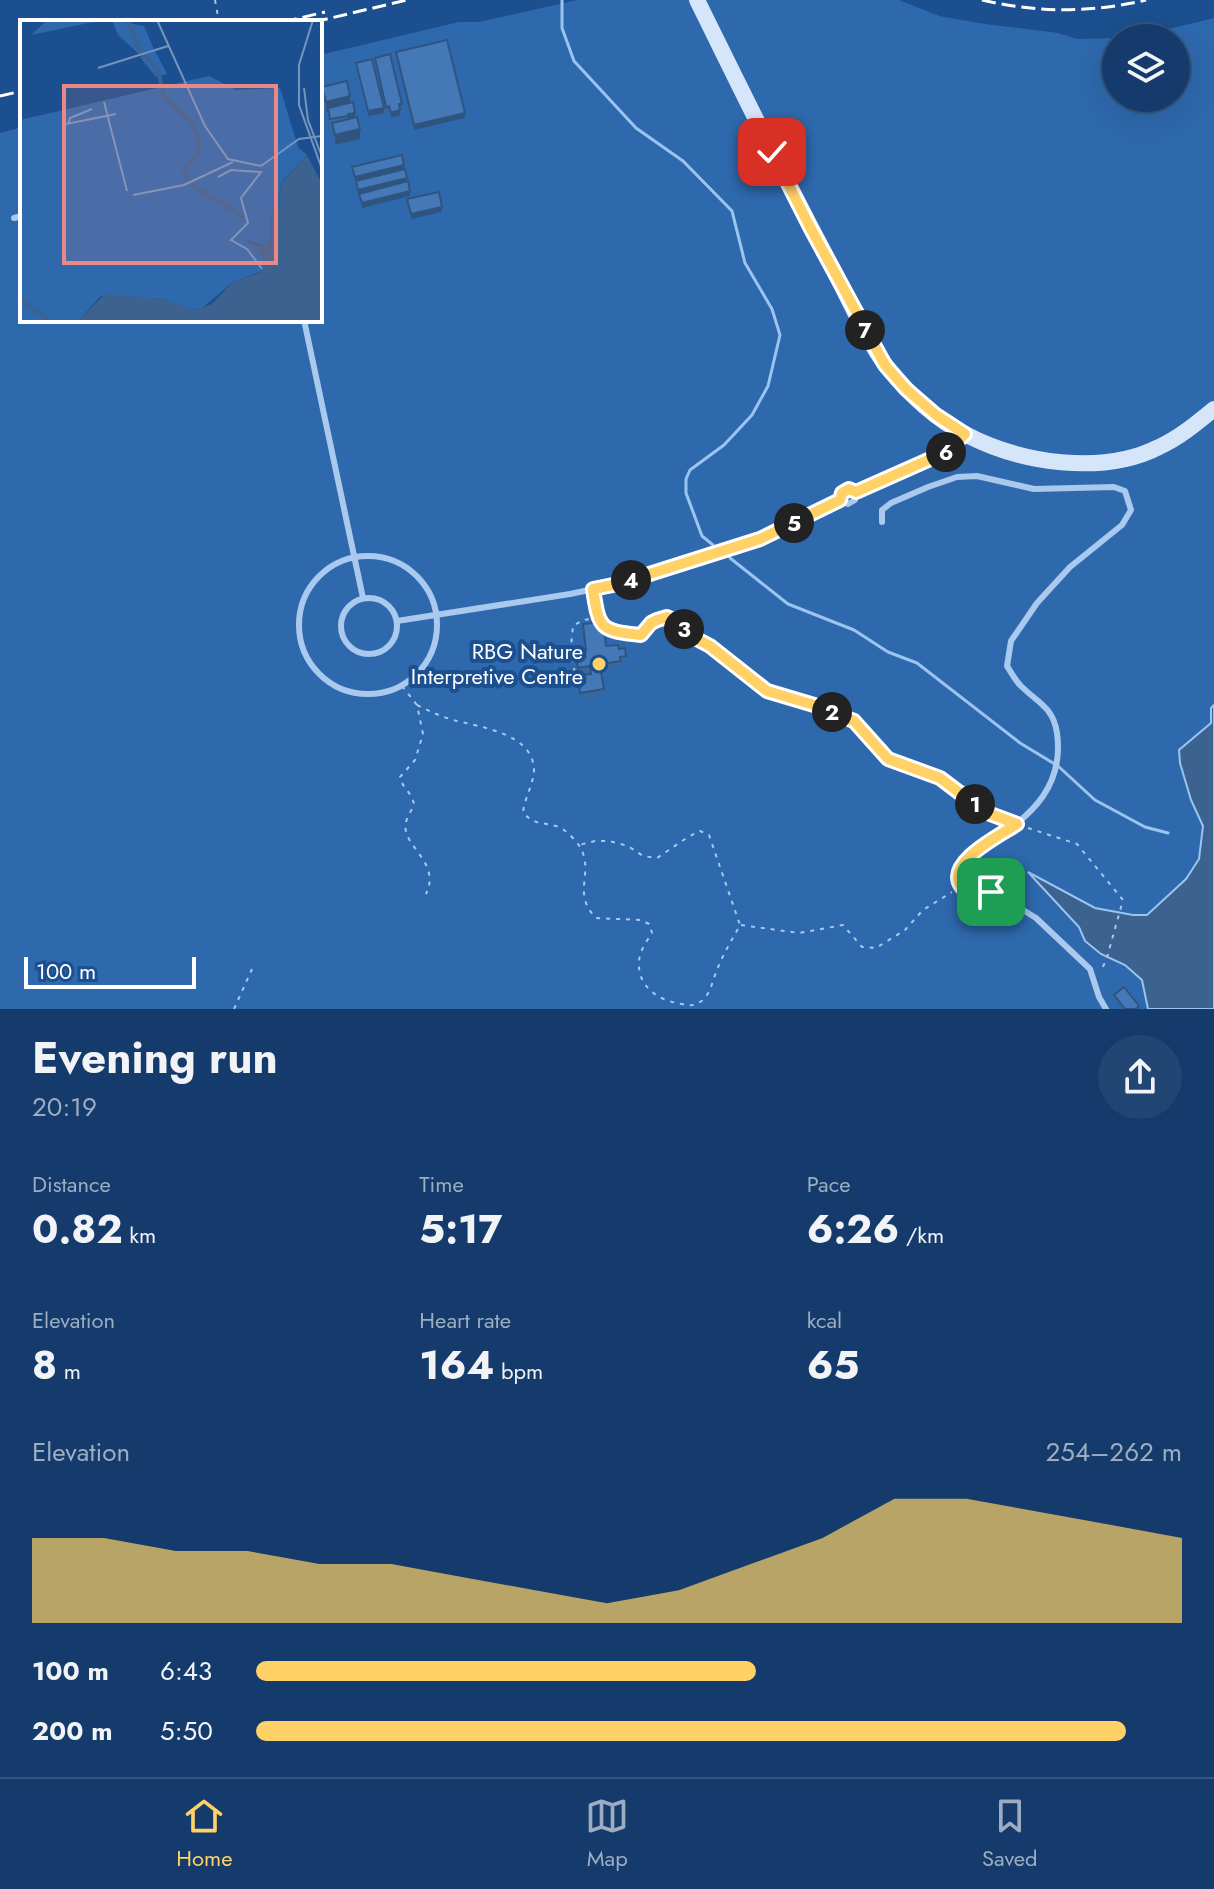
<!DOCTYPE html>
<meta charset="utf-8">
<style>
body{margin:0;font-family:Jost,sans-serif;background:#214673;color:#f1f3f6;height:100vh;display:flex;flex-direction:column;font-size:30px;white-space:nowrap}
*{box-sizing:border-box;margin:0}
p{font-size:26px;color:#9dadc1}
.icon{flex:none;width:44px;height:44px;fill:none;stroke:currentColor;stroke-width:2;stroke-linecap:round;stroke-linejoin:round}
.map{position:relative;height:1009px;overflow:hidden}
.details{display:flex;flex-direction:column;background:#143b6b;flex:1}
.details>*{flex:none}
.tools{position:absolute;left:1102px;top:24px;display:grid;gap:16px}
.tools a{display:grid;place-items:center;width:88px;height:88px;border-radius:50%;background:#143b6b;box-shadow:0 8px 32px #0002,0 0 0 2px #33557e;font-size:40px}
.scale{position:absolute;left:24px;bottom:20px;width:172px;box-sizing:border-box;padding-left:8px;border:4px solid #fff;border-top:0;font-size:22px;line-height:28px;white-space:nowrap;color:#fff;-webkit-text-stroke:6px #1b4f8f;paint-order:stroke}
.pin{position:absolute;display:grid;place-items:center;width:68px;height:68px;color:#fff;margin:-34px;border-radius:16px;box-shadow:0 4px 12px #0006}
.km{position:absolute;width:40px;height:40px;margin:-20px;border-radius:50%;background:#222;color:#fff;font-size:22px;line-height:40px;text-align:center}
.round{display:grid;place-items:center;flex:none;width:84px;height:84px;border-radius:42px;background:#214673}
.headline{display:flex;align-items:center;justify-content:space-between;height:136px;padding:0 32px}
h1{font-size:44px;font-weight:700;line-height:60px}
.stats{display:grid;grid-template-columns:repeat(3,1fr);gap:12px;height:136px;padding:8px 32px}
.stats div{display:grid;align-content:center}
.stats b{font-size:40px;font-weight:700}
.stats small{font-size:22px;font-weight:400}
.stats p{font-size:22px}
.chart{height:224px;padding:16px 32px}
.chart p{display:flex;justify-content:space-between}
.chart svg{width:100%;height:144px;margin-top:8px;fill:#ffd166;opacity:.7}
ul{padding:0 32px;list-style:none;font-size:26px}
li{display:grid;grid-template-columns:128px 96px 1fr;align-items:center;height:60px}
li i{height:20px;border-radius:10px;background:#ffd166}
.menu{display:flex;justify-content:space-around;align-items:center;height:112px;border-top:2px solid #33557e;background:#143b6b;font-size:22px;color:#9dadc1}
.menu a{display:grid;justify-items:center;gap:4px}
.menu .on{color:#ffd166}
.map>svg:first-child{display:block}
</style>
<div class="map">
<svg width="1214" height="1009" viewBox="0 0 1214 1009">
<rect width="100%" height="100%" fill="#1b4f8f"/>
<path fill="#2e69ad" d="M577 0H899L939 16 985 24 1058 33 1077 39 1116 38V98H1176V38H1117L1136 37 1214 18V705L1211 708V723L1179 750 1191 800 1203 826 1199 859 1186 879 1146 915H1133L1095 908 1030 874 1079 927 1085 941 1101 954 1125 965 1142 980 1148 1009H0V133L22 127V320H320V55L459 22H479Z"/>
<path fill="#3c6290" stroke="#9cc4f0" stroke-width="2" d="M1214 705V1009H1148L1142 980 1125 965 1101 954 1085 941 1079 927 1028 872 1095 908 1133 915H1147L1186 879 1199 859 1203 826 1191 800 1180 763 1179 750 1211 723V708Z"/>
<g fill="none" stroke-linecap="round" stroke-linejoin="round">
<path stroke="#9cc4f0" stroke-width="3" d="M562 0V28L574 61 636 128 683 161 732 211 745 263 772 309 780 335 768 386 752 415 724 445 690 470 686 479V493L702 536 713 545
M730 558 788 604 854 630 888 652 917 663 1020 743 1058 766 1095 800 1145 827 1168 833"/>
<path stroke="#a9c9ee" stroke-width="2" stroke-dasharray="4 6" stroke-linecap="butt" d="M215 0 219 22
M594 598C600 633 609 632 641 635L651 623 657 620 667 617 674 620 691 636 710 646 767 691 814 705 854 721 888 759 940 778 985 812 1007 820
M576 682 571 646 573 626 583 620 597 618
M402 686 417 705 423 734 415 760 400 777C402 788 411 791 414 804 412 810 407 817 406 822 400 846 442 861 426 894
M417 705C429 711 440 716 453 720 480 727 532 733 534 769 534 783 525 797 523 812 533 825 542 822 556 826 564 828 575 839 580 847 595 873 571 893 596 918L641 920 649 924 652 933C647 941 640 950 639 961 637 987 659 1001 682 1004 689 1006 694 1006 700 1002 711 995 712 981 717 970 723 954 732 940 740 925L709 835 700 831 688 837 657 858 643 856 628 846 609 841H595L579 845
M1028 828 1077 844 1123 900 1106 961 1101 970
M741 925 799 933 843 925 862 947 876 948 905 930 923 910 952 892
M234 1009 252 969"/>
<path stroke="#a9c9ee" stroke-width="6" d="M14 218 22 216
M304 320 363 598
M840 500 848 504 855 500 856 492
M882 522V510L891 503 928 487 957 477 977 476 1034 489 1114 487 1125 491 1131 510 1122 525 1070 567 1037 603 1011 641 1007 666C1011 672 1015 680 1021 686 1038 703 1053 707 1057 733 1064 784 1034 814 995 839 987 844 976 849 969 855 959 865 953 884 967 892 977 897 986 891 997 894L1036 918 1090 969 1099 997 1106 1009
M299 625a69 69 0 1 1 138 0a69 69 0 1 1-138 0Z
M341 626a28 28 0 1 1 56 0a28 28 0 1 1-56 0Z
M397 621 570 594 618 584 760 539 840 500 842 493 849 489 856 492 946 452 964 435"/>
<path stroke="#d6e6fa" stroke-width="16" d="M697 0C742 91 786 182 834 271 850 301 867 341 887 367 908 393 935 419 965 434 1020 463 1102 476 1159 447 1179 438 1197 423 1214 409"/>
<path stroke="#fff" stroke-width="3" stroke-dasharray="14 6" stroke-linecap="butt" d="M982 0C1038 13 1091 13 1146 0
M283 22 325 12
M314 22 407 0
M0 96 22 91"/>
</g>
<path fill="#3a679d" d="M396 52 465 118 414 130 396 57Z
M375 58 402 109H400V115L391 118 389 111 386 112 375 63Z
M356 63 384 113 368 116 356 68Z
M322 87 350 102 360 139 335 145 332 129H330L328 118V111L326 112 322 97Z
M583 624 606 646 619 649 626 656V661L621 662V666L596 670 604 689V694L580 698 578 675 590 674V671L578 673 575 651 586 650Z
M1114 995 1139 1009H1121L1114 1000Z"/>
<path fill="#305480" d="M350 96V106L328 108V111L326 112V102Z
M384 108V113L368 116V111Z
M400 110V115L391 118V113Z
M355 113V123L348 124V114Z
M465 113V118L414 130V125Z
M360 129V139L335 145V135Z
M404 165V170L355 182V177Z
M407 178V183L358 195V190Z
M410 191V196L362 208V203Z
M442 207V212L411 219V214Z"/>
<path fill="#4478b7" stroke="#305480" stroke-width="2" d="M447 40 465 113 414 125 396 52Z
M390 54 402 104H399L400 110 391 113 389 106 386 107 375 58Z
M372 59 384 108 368 111 356 63Z
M347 81 350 96 326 102 322 87Z
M353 102 355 113 348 114V116L330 119 328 108Z
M357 117 360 129 335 135 332 123Z
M402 155 404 165 355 177 352 167Z
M405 169 407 178 358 190 356 181Z
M408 181 410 191 362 203 359 194Z
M439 192 442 207 411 214 407 199Z
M603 622 606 646 618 645 619 649 625 648 626 656 620 657 621 661 595 665 596 672H601L604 689 580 693 578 675 591 674 590 666 578 668 575 651 586 650 583 624Z
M1124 987 1139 1006 1136 1009H1125L1114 995Z"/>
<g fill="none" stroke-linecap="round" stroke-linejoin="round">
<g stroke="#fff" stroke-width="16">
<path id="route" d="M772 152 810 227 885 365 906 389 936 415 965 434 946 452 856 492 849 489 842 493 840 500 760 539 618 584 593 589C599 629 600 631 641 635L651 623 657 620 667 617 674 620 691 636 710 646 767 691 814 705 854 721 888 759 940 778 985 812 1017 824C1001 835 945 862 961 886 968 897 980 894 991 892"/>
</g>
<use href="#route" stroke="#ffd166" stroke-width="10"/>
</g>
<circle fill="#ffd166" stroke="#1b4f8f" stroke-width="3" cx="599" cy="664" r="8"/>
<g text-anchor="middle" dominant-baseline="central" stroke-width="8" stroke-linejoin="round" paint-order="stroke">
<g font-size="22" fill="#fff" stroke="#1b4f8f" text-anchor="end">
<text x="583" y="651">RBG Nature<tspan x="583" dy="25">Interpretive Centre</tspan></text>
</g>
</g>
<g transform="translate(20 20)">
<rect width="302" height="302" fill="#1b4f8f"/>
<path d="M27 0H83L11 15ZM92 0 124 6 134 29 119 34 98 15ZM135 31 147 54 136 57 120 37ZM189 56 216 70 260 68 278 127 287 135 261 162 258 187 250 197 251 220 244 226 227 220 244 238 245 250 213 262 182 288 170 290 144 279 81 276 57 302H0V100Z" fill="#2e69ad"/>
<path d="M287 135 302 164V302H57L85 274 144 279 173 290 192 284 213 262 242 252 244 238 224 219 242 226 251 220 250 197 258 187 261 163Z" fill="#3c6290"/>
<path fill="none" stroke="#3c6290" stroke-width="4" d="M108 0 118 28 138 50 144 77 172 103 179 120 178 134 164 150 168 161M172 165 224 197M0 279 31 302"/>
<path fill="none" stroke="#7695bc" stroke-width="2" d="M137 0 185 106 208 139 241 146 279 119 302 116M293 0 279 45V85L302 149M78 48 148 26M284 68 288 100 302 137M84 82 107 171M46 104 96 94M48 104 50 98 72 89M198 157 211 150 241 152 221 178 228 203 211 220 227 229 242 249M113 175 164 165 213 142"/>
<path fill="#e88989" fill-opacity="0.15" stroke="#e88989" stroke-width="4" d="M44 66H256V243H44Z"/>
<rect width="302" height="302" fill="none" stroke="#fff" stroke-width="4"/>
</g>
</svg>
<div class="tools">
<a><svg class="icon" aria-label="layers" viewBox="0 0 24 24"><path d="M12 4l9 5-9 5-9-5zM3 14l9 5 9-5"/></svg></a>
</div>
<div class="scale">100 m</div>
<div class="pin" style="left:991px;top:892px;background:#1e9e55"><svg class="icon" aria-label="arrive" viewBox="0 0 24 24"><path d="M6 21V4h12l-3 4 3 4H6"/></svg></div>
<div class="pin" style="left:772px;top:152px;background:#d93025"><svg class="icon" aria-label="check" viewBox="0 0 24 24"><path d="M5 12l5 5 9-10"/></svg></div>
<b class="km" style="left:975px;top:804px">1</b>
<b class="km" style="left:832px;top:712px">2</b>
<b class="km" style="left:684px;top:629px">3</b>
<b class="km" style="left:631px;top:580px">4</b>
<b class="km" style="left:794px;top:523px">5</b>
<b class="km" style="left:946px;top:452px">6</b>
<b class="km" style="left:865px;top:330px">7</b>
</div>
<section class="details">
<div class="headline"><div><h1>Evening run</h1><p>20:19</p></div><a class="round"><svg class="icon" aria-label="share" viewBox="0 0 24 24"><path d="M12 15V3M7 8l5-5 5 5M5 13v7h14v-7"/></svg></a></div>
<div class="stats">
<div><p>Distance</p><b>0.82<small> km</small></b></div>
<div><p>Time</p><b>5:17</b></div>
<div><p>Pace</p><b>6:26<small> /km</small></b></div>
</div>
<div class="stats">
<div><p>Elevation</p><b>8<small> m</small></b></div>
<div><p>Heart rate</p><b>164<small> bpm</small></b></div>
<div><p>kcal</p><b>65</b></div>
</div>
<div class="chart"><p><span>Elevation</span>254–262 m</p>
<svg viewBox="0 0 160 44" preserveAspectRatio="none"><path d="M0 44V18L10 18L20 22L30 22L40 26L50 26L60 30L70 34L80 38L90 34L100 26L110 18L120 6L130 6L140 10L150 14L160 18V44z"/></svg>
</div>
<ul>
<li><b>100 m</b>6:43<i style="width:54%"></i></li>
<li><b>200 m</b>5:50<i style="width:94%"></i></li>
</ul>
</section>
<nav class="menu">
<a class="on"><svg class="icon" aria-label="home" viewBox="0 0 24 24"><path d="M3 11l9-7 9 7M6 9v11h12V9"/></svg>Home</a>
<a><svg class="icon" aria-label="map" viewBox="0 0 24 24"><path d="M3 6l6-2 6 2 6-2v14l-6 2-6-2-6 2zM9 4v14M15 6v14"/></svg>Map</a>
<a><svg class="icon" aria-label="saved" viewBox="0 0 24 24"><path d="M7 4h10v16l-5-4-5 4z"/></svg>Saved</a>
</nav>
